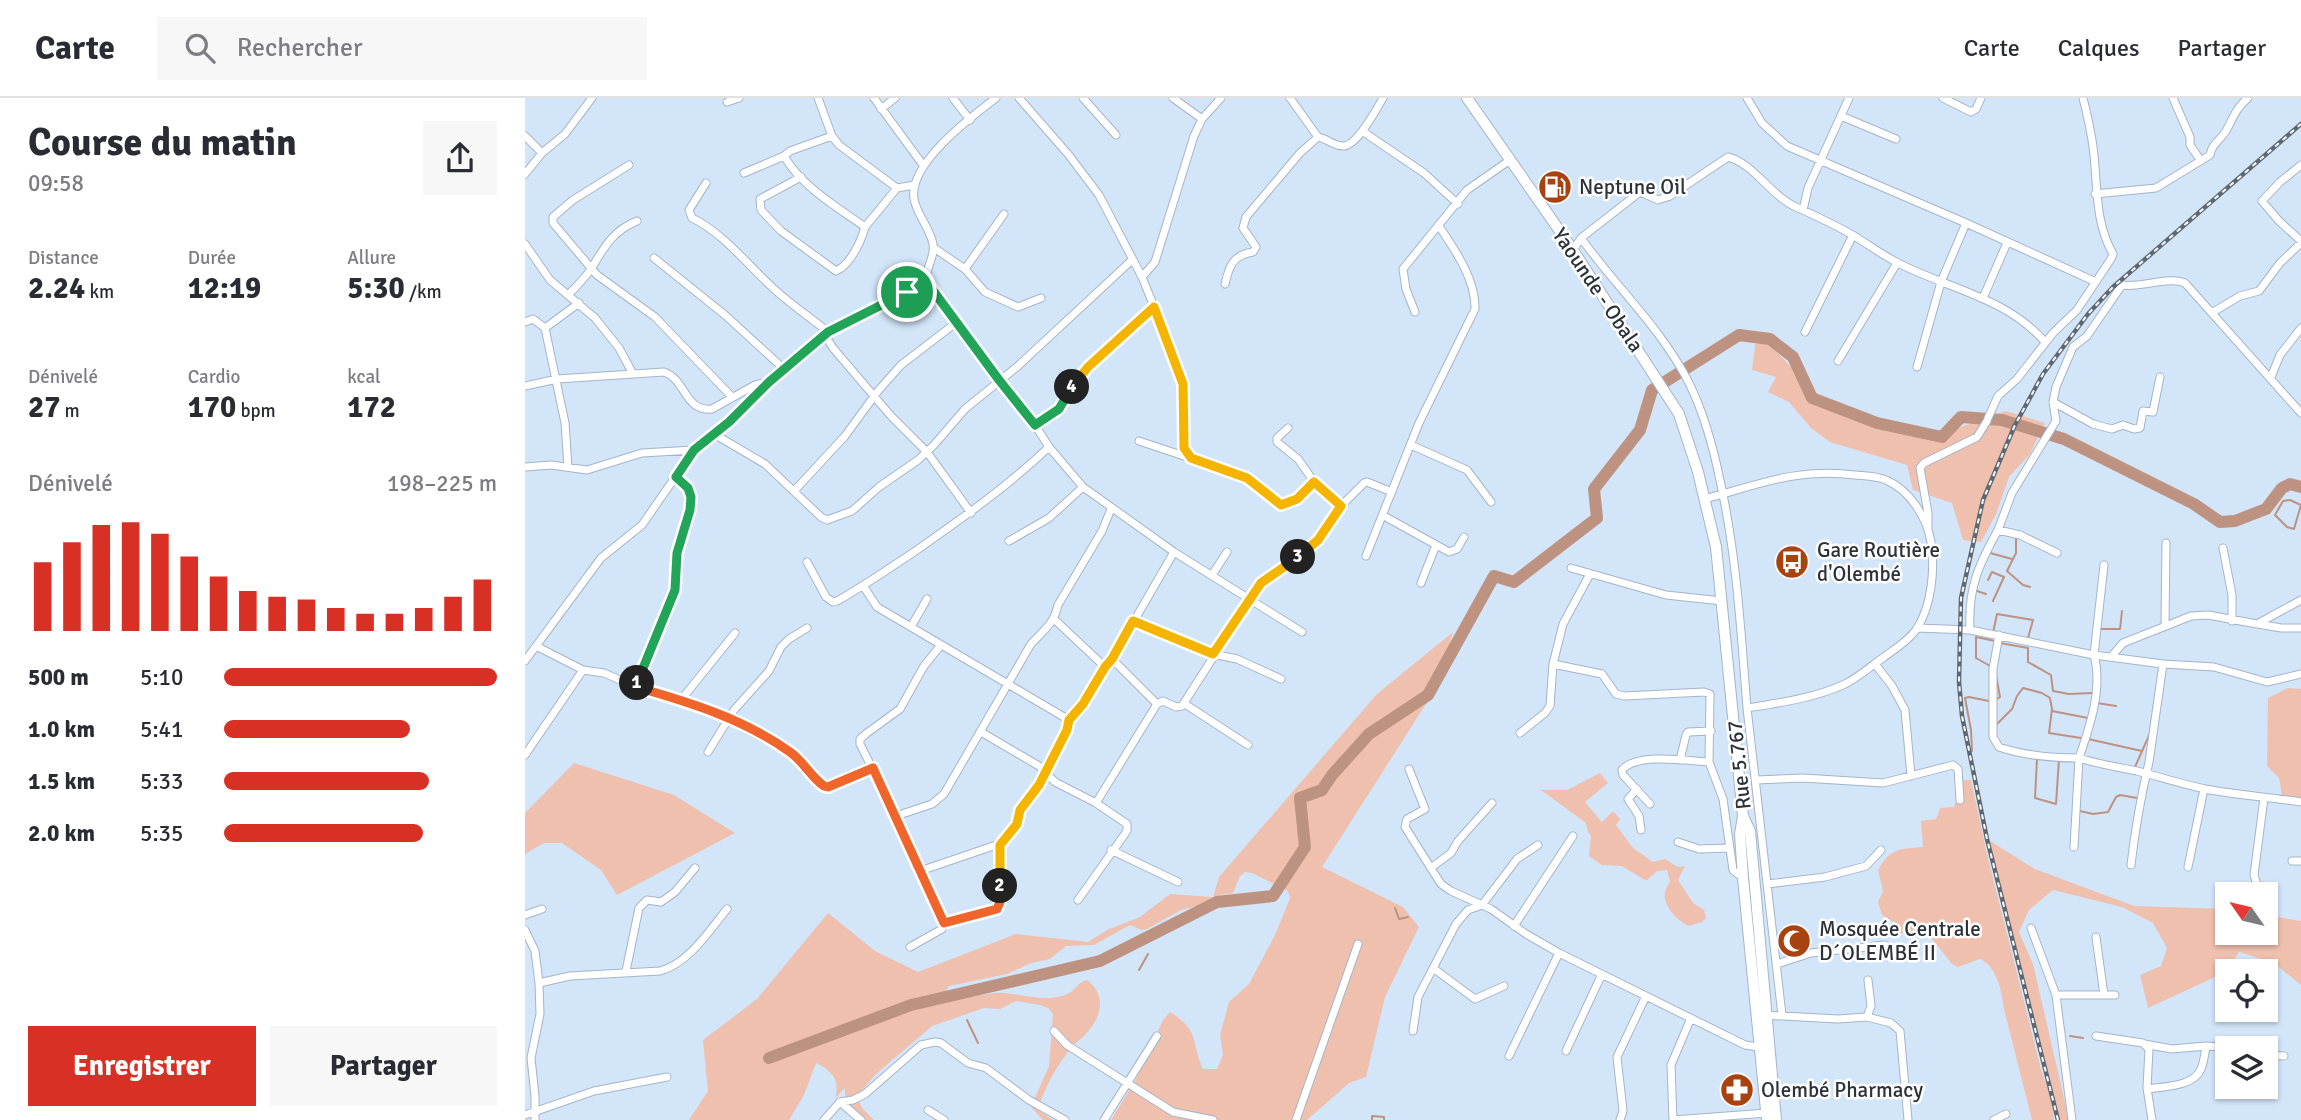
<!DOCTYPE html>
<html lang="fr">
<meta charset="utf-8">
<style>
body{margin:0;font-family:Signika,sans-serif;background:#f7f7f7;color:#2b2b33;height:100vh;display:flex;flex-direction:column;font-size:26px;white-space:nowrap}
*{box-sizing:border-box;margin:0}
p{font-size:23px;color:#7c7c81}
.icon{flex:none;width:38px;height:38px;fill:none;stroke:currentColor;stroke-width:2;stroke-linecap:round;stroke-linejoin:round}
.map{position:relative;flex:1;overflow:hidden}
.side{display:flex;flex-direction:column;background:#fff;width:525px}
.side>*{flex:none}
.needle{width:46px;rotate:304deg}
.buttons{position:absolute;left:1690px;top:784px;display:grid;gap:14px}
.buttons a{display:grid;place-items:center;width:63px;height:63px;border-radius:0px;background:#fff;box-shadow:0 2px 5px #0004;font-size:35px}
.pin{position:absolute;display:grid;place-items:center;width:60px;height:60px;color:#fff;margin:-30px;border:4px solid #fff;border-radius:50%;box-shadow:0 2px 7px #0007}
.km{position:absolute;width:35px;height:35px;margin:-18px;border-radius:50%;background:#222;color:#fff;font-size:19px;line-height:35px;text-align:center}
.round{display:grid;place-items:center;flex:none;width:74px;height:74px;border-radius:0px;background:#f7f7f7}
.head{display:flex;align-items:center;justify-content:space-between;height:119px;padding:0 28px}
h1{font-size:38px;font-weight:700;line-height:52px}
.figures{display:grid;grid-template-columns:repeat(3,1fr);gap:10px;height:119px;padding:7px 28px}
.figures div{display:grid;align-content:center}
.figures b{font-size:30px;font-weight:700}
.figures small{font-size:19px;font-weight:400}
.figures p{font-size:19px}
.chart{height:196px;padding:14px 28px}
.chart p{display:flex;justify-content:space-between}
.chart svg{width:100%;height:126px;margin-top:7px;stroke:#d93025;stroke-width:6}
.primary-button{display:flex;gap:14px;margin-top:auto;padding:14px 28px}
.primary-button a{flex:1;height:80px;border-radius:0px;background:#d93025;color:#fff;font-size:28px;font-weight:700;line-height:80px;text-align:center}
.primary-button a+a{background:#f7f7f7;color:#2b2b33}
ul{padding:0 28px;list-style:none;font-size:23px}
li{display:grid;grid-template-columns:112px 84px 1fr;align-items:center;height:52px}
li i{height:18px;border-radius:9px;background:#d93025}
header{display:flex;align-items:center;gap:42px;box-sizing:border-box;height:98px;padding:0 35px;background:#fff;border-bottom:2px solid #e1e1e2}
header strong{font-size:33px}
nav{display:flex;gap:38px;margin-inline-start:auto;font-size:24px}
.search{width:490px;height:63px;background:#f7f7f7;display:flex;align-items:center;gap:18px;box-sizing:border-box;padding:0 24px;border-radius:0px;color:#7c7c81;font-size:26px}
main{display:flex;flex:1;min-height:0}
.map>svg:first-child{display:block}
</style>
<header>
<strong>Carte</strong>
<div class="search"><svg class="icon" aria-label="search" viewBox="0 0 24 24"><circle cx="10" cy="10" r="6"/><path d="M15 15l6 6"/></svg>Rechercher</div>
<nav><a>Carte</a><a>Calques</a><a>Partager</a></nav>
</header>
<main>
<section class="side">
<div class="head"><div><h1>Course du matin</h1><p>09:58</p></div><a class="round"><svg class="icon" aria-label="share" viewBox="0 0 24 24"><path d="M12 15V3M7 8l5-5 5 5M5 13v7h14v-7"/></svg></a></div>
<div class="figures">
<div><p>Distance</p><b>2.24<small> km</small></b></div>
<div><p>Durée</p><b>12:19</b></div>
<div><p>Allure</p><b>5:30<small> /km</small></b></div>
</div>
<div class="figures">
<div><p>Dénivelé</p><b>27<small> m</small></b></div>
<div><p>Cardio</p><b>170<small> bpm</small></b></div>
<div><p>kcal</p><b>172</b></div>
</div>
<div class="chart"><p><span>Dénivelé</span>198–225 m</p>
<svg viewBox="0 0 160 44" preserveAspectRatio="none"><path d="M5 44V20M15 44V13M25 44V7M35 44V6M45 44V10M55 44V18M65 44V25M75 44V30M85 44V32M95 44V33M105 44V36M115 44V38M125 44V38M135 44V36M145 44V32M155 44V26"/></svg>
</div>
<ul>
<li><b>500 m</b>5:10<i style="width:100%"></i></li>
<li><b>1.0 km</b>5:41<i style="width:68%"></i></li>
<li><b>1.5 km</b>5:33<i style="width:75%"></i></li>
<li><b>2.0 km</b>5:35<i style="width:73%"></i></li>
</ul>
<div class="primary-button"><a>Enregistrer</a><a>Partager</a></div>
</section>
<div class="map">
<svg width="1776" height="1022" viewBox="0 0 1776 1022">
<rect width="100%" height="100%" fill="#d3e5f9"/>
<path fill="#efc0ae" d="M1232 234 1306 310 1419 335 1481 313 1520 325 1505 356 1484 379 1471 416 1456 444 1438 442 1427 405 1388 392 1382 367 1305 344 1286 330 1264 304 1243 294 1251 279 1227 272Z
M928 534 913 587 797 769 878 809 894 829 860 899 841 979 824 985 782 1022H586L610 983 638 922 645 914C676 934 665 942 678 971H692L698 957 695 937 704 904 724 886 750 837 765 800 763 793 727 775 720 774 715 778 708 795 696 797 684 805 656 812 622 831 617 832 605 827 569 847 541 848 525 861 506 865 482 876 424 888 420 894C439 906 460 893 480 895 500 897 520 904 540 897 550 894 552 884 562 882 583 898 576 921 559 938 555 942 550 945 547 949 532 967 519 990 513 1012L528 1022H518L506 1009 524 968 528 916 523 910 515 907 491 903 475 911 459 910 407 928 351 976 332 998 337 1010 349 1022H339L337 1018 320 1010 316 1000 320 999V990L310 1000C316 982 306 972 291 965L279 997 264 1022H164L183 993 178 942 232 901 303 815 350 853 393 874 491 836 563 844 582 832 615 819 645 796 688 799 694 779 852 596Z
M1763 590 1776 591V700L1757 697 1754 680 1742 668 1743 600Z
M49 665 149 697 210 735 92 797 76 772 37 745H19L0 756V715Z
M1075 675 1083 685 1060 704 1077 724 1088 713 1095 721 1091 727 1108 750 1128 764 1140 761 1153 769 1160 768 1153 782 1168 805 1179 812 1181 820 1177 824 1164 828C1153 824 1137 807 1140 794 1141 790 1143 787 1145 783L1142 772 1132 773 1122 782 1118 781 1097 768 1077 767 1064 758 1066 739 1062 731 1061 725 1016 692H1042Z
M1438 682H1446L1462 756 1516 971 1527 1003 1529 1022H1507L1479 911C1477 894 1472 868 1455 861L1433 869 1427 866 1403 836 1374 835 1372 826 1357 817 1353 804 1358 793 1353 772C1365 750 1375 751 1398 749L1396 723 1411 721 1415 710 1429 709Z
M1462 741 1510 771 1609 808 1703 811V835H1741V817L1776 823V887L1749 865 1714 854 1701 874 1623 910 1615 877 1636 868 1642 850 1628 825 1597 809 1528 792 1504 812 1494 834 1508 866 1544 1022H1533Z"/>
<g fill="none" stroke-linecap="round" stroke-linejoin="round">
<path stroke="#be9280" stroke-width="2" d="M1765 402 1776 407 1769 431 1762 429 1750 417 1758 403Z
M1491 439V455L1482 473 1498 487 1505 489
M1465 455 1487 461
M1463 482 1467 474 1479 479 1468 503
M1452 493 1461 496
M1575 531H1595L1597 513
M1468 535 1472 516 1508 522 1503 540
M1475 545 1503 550V564L1526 577 1528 593 1544 596 1567 595
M1465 568 1451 560V539L1470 543
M1469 603 1475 599 1471 577
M1572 605 1591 608
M1527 613 1563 620
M1471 627 1487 611 1492 598 1498 590 1517 595 1525 600 1527 611 1524 635 1556 640
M1563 641 1617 653
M1447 653 1446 632 1440 600 1444 599 1464 603
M1512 661 1510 700 1531 706 1534 661
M1610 669 1626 633
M1555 713 1568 716 1583 714 1591 699 1595 697 1612 700
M870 810 874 821 883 819
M614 872 623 856
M442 922 453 945
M1545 938 1558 940
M847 1022V1018L859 1019V1022"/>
<path stroke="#be9280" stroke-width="12" d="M244 960 386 907 575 863 692 804 748 798 780 749 775 700 797 692 807 677 844 636 903 597 969 478 989 484 1072 420 1069 391 1115 332 1127 292 1214 237 1245 241 1268 259 1287 300 1352 325 1417 339 1436 319 1477 322 1539 341 1669 406 1695 424 1710 423 1741 411 1757 390 1765 386 1776 389"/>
<g stroke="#a4b5c8" stroke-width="9">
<path id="minor" d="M293 0 307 38 314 47 372 90 390 87
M349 0 398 67
M428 0 445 22
M471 0C446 19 383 66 389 101 392 117 405 130 408 146 411 160 397 173 403 187L510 327 524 349 558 389 649 454 777 534
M494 0 543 56 574 97 617 179 645 248 658 286 659 350 666 360
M558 0 591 37
M648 0 677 21
M765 0 793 39
M1222 0 1237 25 1262 48 1441 125 1571 184
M1418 0 1446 14 1451 11 1456 0
M1648 0 1665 39V47L1676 63
M202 4 214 0
M356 11 370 0
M1316 18 1371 41
M837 33 899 75 933 106
M0 38 17 55
M259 58C277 89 312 109 340 129L372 90
M104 67 48 102 28 119V125L72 177 130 219 207 299
M1776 67 1755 84 1737 103 1754 123 1776 143
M219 75 259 58 265 53 307 38
M0 76 17 55 40 36 67 0
M276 79 235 101 236 112 256 133 311 173C325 167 336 144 340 129
M181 85 164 112 167 120C197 134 223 167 248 190 265 206 285 219 303 234V242L308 250 366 318 402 354 446 415
M1570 96 1631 90 1685 57C1687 45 1695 43 1701 33 1708 20 1711 10 1723 0
M1278 112 1283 90 1324 0
M1056 140C1091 189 1137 231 1164 285 1180 317 1189 352 1196 387 1212 461 1216 535 1222 610
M0 146 25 182 70 220 94 250 108 276
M409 150 440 171 460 194 493 209 516 200
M1048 152 1056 140 1115 94 1133 102 1145 98 1203 59C1228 65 1246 98 1271 109 1291 118 1311 127 1329 138 1344 147 1359 158 1375 166 1425 191 1482 200 1520 244
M129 160 200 217 259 271
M440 171 479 116
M617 179 630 164 669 38 677 21 696 0
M700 186C704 168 708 157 728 154L731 149 718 130 721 119 775 55 793 39C801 40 810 49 819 48 833 46 851 12 858 0
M43 197C51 189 59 181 66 171 79 150 87 133 112 123
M1458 200 1482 145
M890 214 881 191 878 171 942 92 985 62
M1688 214 1715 198 1734 193 1755 165 1776 145
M0 224 8 221 20 230
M1280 234 1328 137
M1313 263 1372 165
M1392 269 1416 184 1441 125
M1746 279 1755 257 1776 230
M0 288 32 281 139 274C161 281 159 314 187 311L230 287 243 284
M1528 304 1568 326 1587 331 1598 327 1609 331 1615 330 1618 313 1628 314 1635 279
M1463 320 1473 298 1492 281 1528 235 1552 212 1586 161 1588 156C1569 123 1573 85 1568 49 1566 33 1562 16 1558 0
M510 327 534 311 553 280 629 209
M763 330 752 340V344L773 361 792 388 816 408
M189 336 240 366 296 419 302 422 327 413 354 389 393 362 409 347 440 311 493 268 607 162
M614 343 716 377 756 407 772 401 789 384
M886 347 942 372 966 404
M0 369 26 367 62 372 117 355 169 352
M43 369 40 325 20 230 54 205
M270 392 320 338 353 293 376 267 432 224
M1180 401C1235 386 1271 370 1330 377 1340 378 1352 378 1361 382 1385 392 1402 420 1406 444 1410 471 1407 508 1391 532 1383 543 1370 551 1359 559 1346 568 1334 579 1320 586 1290 600 1254 605 1222 610L1257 917
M859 418 924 454 932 451 939 439
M1403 429V415L1395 370 1399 365 1452 339 1462 323
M1473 432 1487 395 1531 323 1528 304 1531 289 1548 249 1562 238 1597 187C1616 190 1644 178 1660 185L1776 315
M484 443 524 420 558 389
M1698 450 1707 497V523
M841 458 894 325 950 211C951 182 930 152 914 128
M282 464 301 499 308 504 312 503C339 488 363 471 389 454 436 421 482 389 524 349
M1046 470 1141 497 1197 503
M687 477 702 454
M896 485 911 447
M339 489 352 509 544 622
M529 521 580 569
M608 523 688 556 712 561 756 581
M1733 526 1756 530H1776
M387 527 402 501
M1640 527 1641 445
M1392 530 1445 532 1569 557 1579 467
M1445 532C1443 490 1453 468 1473 432L1495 437 1532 455
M1474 537 1468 571V639L1474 649C1500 658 1526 660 1554 660L1549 749
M416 547 399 568 375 611 342 635 335 641V646L371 718 419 825 472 811 476 804 475 747
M11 548 58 572 79 575 111 589 189 614 265 654 299 688 303 689 348 670
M1586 559 1598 545 1666 518 1683 517 1732 526 1776 502
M587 561 632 606 638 603 651 609 657 608 736 485 793 442 816 408 839 385 842 384 867 394
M0 563 76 460 117 427 169 352 204 324 244 284 303 234 401 183
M1028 566 1077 576 1091 596 1099 598 1179 594 1185 596 1184 664 1198 701 1208 772 1218 780
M1350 566 1367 588 1380 612 1386 678
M1638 566 1689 569 1742 584 1776 576
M111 589 150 492 152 455 165 412 166 399 163 390 151 379
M156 602 210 535
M660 606 723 647
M456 634 514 668 530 684 571 705 602 726V733L553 802
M995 635 1020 615 1025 608 1028 566 1038 526 1065 476
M183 654 209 612 244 573 256 549 264 541 282 530
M0 657 58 572
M1155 662 1161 637 1163 634 1186 633
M884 671 900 711 882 721 880 729 916 786 926 793 966 811 1001 836 1034 855 1220 947 1233 949
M1231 682 1278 680 1358 685 1428 667 1433 671 1435 702
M1112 691 1103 701 1114 718 1116 732
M1739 700 1729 777 1733 790 1740 795
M571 705 632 606
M1125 706 1098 677 1097 672C1112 654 1163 663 1184 664
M371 718 407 706 419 696 506 546C518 533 529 526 533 507L577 433 586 411
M1153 744 1174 751 1204 750
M586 752 653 784
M1767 763H1776
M1606 767C1610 732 1616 698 1624 664L1638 566 1569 557C1578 590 1565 628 1554 660 1573 666 1592 669 1612 673 1635 679 1657 686 1680 691 1712 697 1744 699 1776 704
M907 769 926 755 933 743 967 705
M1663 769 1679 691
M395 773 477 745 492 726 495 712 514 687 542 632 544 622 558 606 580 569 587 561 649 454
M1242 786 1300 779 1341 768 1356 752
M0 817 17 811
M989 828 1048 738
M1506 830 1531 897
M0 832 10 853 14 885 15 916 6 960 10 998V1022
M1571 839 1579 897
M385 849 417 831 419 825
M1252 866 1286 855 1360 847
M908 870 950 901 979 888
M101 873 114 810 122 802 136 804 150 794 170 770
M14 885 45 878 135 873C164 865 184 833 202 811
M1238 917 1313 921 1342 919 1346 908 1343 882
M1342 919 1366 925 1375 933 1383 1022
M529 933 542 947 648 1014 688 1022
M888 933 893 899 931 826 943 812 957 807 992 761 1013 747
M1571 938 1618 945 1624 951 1622 990 1627 1022
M1619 946 1647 951 1681 948 1713 950
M1041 953 1077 876
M1741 957 1759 958
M984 958 1034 855
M1623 991C1640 988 1668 989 1676 971 1679 964 1680 955 1681 948
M315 1004 328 1002 340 996 396 947 410 944 416 945 443 965 461 970 504 1002 540 1022
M403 1012 419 1022
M0 1017 69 993 142 979
M299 1022 315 1004 336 1022
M579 1022 632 938
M771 1022 833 846
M1095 1022 1098 1013 1092 959 1121 898
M1148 1022 1146 967 1166 920
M1148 1022 1242 1015
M1469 1022 1481 1016
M1547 1022 1531 897H1590"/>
</g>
<g stroke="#a4b5c8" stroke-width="12">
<path id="highway" d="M942 0 1048 152 1154 316 1173 374 1191 449 1218 718 1225 733 1251 1022
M1218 718 1215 736 1218 780 1242 1022"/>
</g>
<use href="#minor" stroke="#fff" stroke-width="7"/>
<use href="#highway" stroke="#fff" stroke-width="10"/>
<g stroke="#5e6873" stroke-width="4.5">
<path id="rail" d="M1533 1022 1462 741 1437 618 1434 584 1436 500 1458 402 1490 327 1518 276 1563 216 1588 189 1776 26"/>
</g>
<use href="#rail" stroke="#fff" stroke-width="2" stroke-dasharray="5" stroke-linecap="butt"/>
</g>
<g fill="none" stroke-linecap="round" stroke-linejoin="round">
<g stroke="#fff" stroke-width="14">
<path id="split-1" d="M112 585 150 492 152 455 165 412 166 399 163 390 151 379 169 352 204 324 244 284 303 234 382 194"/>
</g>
<g stroke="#fff" stroke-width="14">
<path id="split-2" d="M112 585 111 589C164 604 219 621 265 654 278 663 286 679 299 688L303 689 348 670 419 825 472 811 475 804V788"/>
</g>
<g stroke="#fff" stroke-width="14">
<path id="split-3" d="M475 788V747L492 726 495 712 514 687 542 632 544 622 558 606 580 569 587 561 608 523 688 556 736 485 773 459"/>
</g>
<g stroke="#fff" stroke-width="14">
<path id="split-4" d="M547 289 563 269 629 209 658 286 659 350 666 360 722 380 756 407 772 401 789 384 816 408 793 442 773 459"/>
</g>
<g stroke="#fff" stroke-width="14">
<path id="split-5" d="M382 194 401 183 474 282 510 327 534 311 547 289"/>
</g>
<use href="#split-1" stroke="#22a559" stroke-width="9"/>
<use href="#split-2" stroke="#f0652b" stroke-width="9"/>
<use href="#split-3" stroke="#f5b400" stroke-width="9"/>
<use href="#split-4" stroke="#f5b400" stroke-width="9"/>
<use href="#split-5" stroke="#22a559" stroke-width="9"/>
</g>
<defs>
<g id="fuel-disc" transform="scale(1.75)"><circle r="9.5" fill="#a74211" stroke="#fff"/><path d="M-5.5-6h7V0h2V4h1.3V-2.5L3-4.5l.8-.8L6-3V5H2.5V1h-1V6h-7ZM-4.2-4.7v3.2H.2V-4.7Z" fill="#fff"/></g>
<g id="bus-disc" transform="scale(1.75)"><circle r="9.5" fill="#a74211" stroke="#fff"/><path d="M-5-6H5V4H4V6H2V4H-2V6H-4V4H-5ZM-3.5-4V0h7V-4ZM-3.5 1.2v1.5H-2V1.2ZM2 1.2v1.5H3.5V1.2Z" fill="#fff"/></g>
<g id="mosque-disc" transform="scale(1.75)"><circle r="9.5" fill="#a74211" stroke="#fff"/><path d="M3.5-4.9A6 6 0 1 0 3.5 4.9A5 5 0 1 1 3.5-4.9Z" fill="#fff"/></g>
<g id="pharmacy-disc" transform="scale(1.75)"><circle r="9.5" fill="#a74211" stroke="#fff"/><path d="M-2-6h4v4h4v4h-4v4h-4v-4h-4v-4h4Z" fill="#fff"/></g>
</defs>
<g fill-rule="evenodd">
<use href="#fuel-disc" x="1030" y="89"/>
<use href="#bus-disc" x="1267" y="464"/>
<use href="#mosque-disc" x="1269" y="843"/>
<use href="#pharmacy-disc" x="1212" y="992"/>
</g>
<g text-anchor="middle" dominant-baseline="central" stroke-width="5" stroke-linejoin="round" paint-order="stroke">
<g font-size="21" fill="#2b3239" stroke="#fff" text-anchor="start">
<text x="1054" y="89">Neptune Oil</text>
<text x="1292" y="452">Gare Routière<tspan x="1292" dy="24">d'Olembé</tspan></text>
<text x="1294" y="831">Mosquée Centrale<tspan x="1294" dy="24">D´OLEMBÉ II</tspan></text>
<text x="1236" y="992">Olembé Pharmacy</text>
</g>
<g font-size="21" fill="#2b3239" stroke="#fff">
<text transform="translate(1073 192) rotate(56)">Yaounde - Obala</text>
<text transform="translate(1214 667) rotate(-96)">Rue 5.767</text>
</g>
</g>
</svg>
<div class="buttons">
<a><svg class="needle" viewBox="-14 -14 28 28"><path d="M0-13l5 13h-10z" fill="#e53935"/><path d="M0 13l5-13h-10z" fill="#7c7c81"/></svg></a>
<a><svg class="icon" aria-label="locate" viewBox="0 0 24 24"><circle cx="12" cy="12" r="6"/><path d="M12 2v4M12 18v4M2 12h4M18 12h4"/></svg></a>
<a><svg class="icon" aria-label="layers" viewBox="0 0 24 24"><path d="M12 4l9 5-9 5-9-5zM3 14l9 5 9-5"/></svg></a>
</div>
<div class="pin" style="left:382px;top:194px;background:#1e9e55"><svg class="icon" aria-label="arrive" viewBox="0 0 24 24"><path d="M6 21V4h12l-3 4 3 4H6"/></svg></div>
<b class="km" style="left:112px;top:585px">1</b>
<b class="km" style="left:475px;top:788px">2</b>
<b class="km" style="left:773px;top:459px">3</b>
<b class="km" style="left:547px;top:289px">4</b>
</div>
</main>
